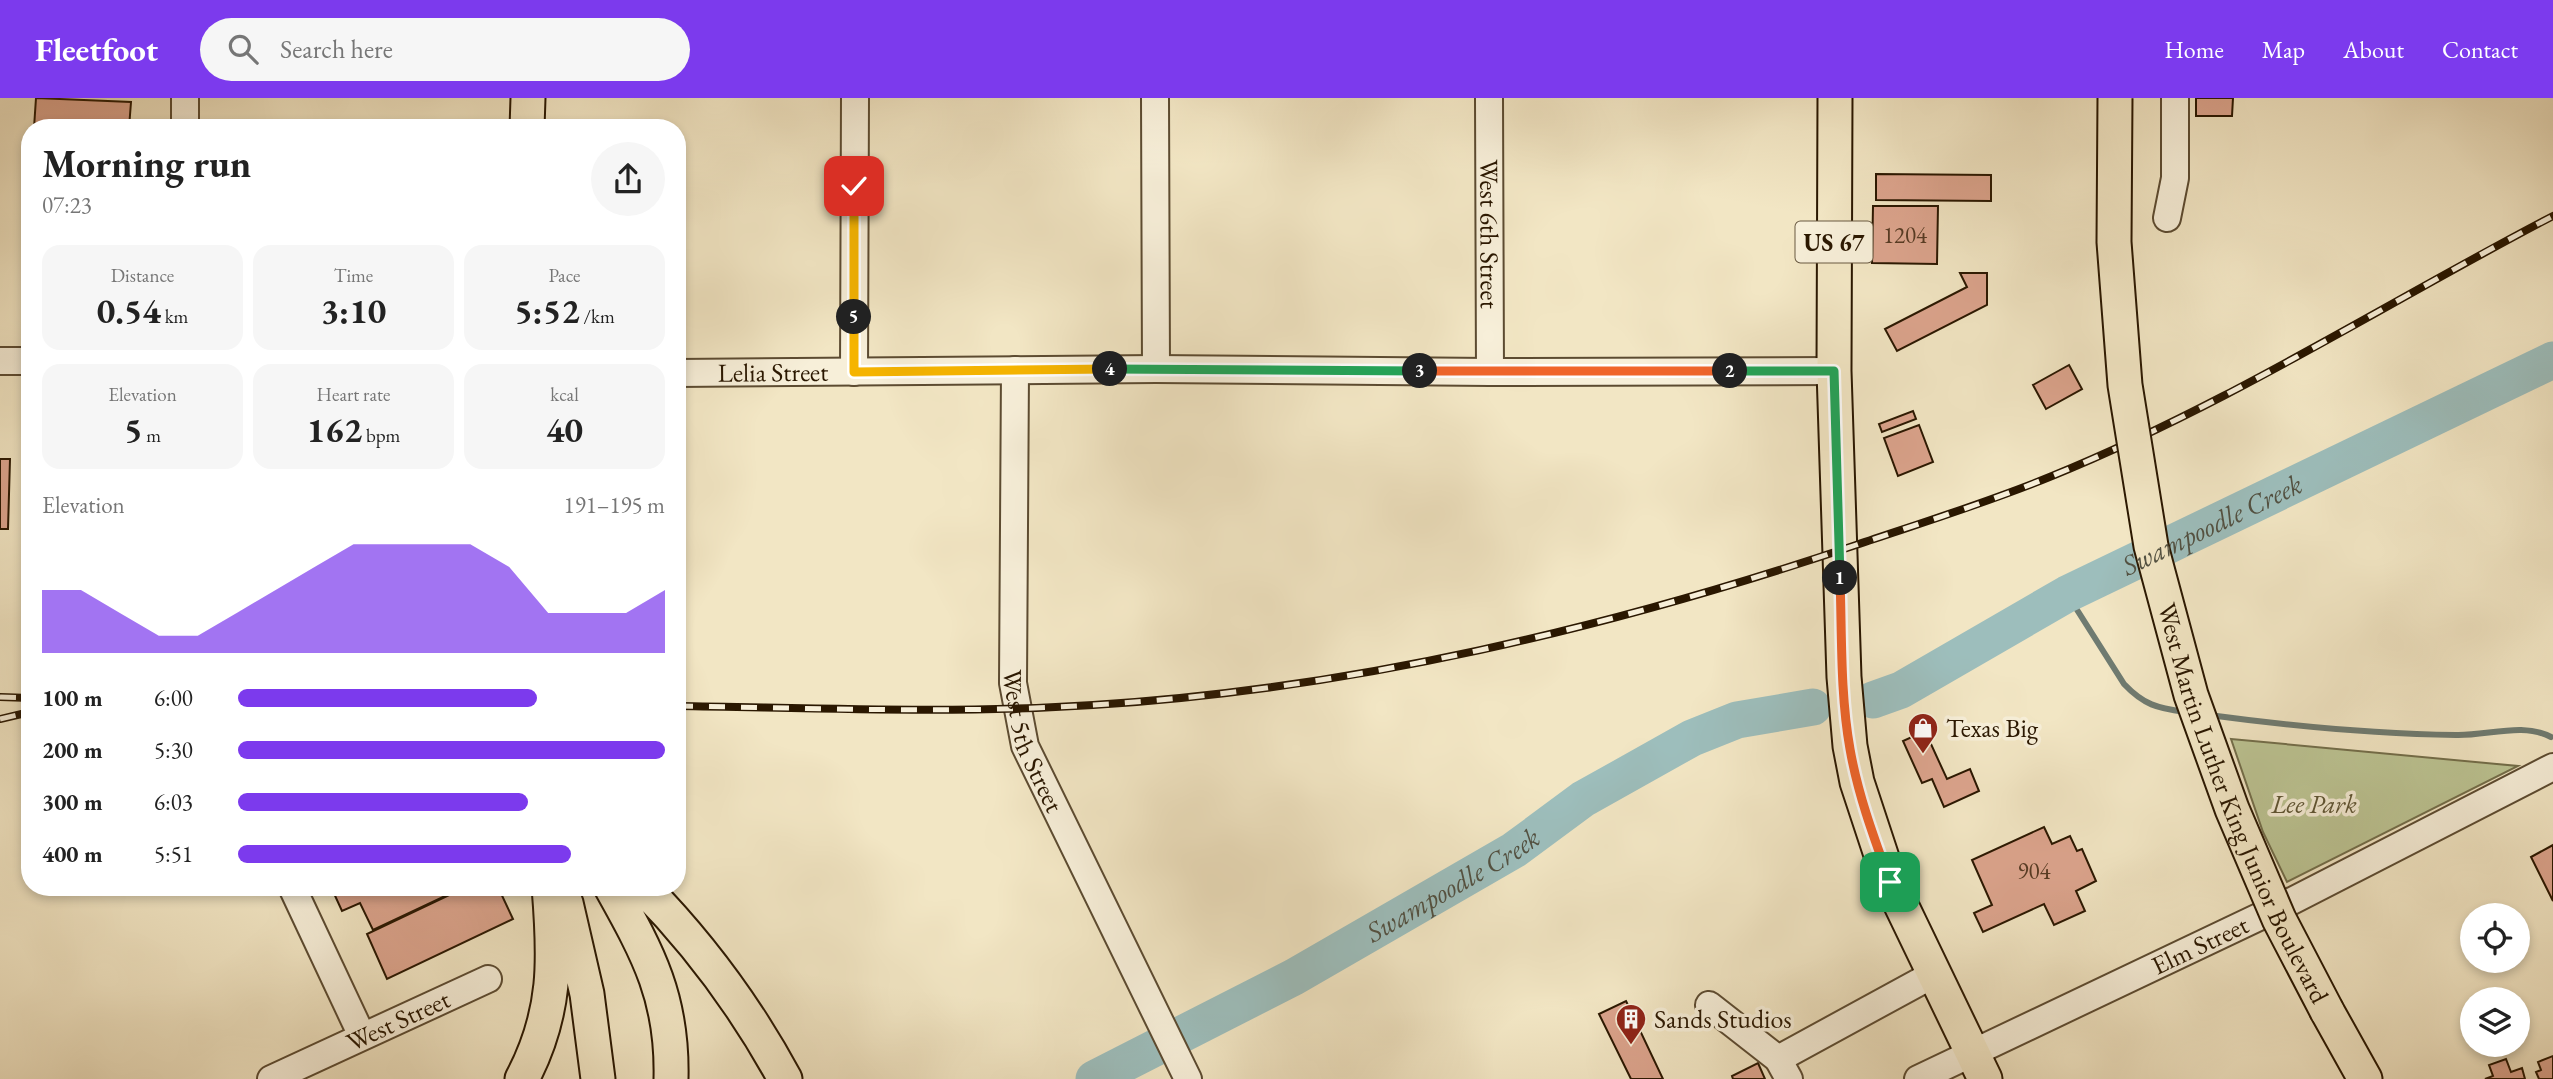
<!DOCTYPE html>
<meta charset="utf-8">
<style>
body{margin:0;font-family:"EB Garamond",serif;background:#f6f6f6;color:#222;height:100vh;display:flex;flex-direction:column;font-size:26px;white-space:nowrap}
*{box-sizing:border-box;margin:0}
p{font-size:23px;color:#767676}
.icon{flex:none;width:38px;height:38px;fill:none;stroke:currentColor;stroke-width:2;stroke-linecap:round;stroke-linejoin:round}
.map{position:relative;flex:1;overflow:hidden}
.drawer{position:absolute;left:21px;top:21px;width:665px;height:777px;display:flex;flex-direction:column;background:#fff;border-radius:28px;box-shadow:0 4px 10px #0003}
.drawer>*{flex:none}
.tools{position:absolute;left:2460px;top:805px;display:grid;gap:14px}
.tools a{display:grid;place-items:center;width:70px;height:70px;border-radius:50%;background:#fff;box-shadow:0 4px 10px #0003;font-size:35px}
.pin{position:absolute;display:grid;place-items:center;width:60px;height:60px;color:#fff;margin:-30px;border-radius:14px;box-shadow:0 4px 10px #0006}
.km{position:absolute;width:35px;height:35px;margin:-18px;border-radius:50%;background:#222;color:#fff;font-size:19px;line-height:35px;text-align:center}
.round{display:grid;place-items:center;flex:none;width:74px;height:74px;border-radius:37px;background:#f6f6f6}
.head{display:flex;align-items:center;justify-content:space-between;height:119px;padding:0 21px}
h1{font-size:38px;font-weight:700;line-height:52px}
.figures{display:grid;grid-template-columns:repeat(3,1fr);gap:10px;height:119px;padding:7px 21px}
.figures div{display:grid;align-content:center;border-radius:18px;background:#f6f6f6;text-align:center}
.figures b{font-size:35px;font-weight:700}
.figures small{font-size:19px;font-weight:400}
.figures p{font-size:19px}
.chart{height:196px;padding:14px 21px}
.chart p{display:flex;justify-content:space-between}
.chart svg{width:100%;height:126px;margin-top:7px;fill:#7c3aed;opacity:.7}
ul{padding:0 21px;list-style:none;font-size:23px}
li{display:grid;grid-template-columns:112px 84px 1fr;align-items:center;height:52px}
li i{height:18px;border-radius:9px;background:#7c3aed}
header{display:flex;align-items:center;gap:42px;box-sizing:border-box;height:98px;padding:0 35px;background:#7c3aed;color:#fff}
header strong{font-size:33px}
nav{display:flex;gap:38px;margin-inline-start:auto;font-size:24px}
.search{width:490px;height:63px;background:#f6f6f6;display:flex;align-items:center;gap:18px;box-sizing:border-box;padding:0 24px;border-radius:38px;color:#767676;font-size:26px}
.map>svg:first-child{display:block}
</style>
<header>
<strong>Fleetfoot</strong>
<div class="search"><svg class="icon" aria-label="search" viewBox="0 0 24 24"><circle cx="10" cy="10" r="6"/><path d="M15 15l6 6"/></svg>Search here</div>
<nav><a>Home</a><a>Map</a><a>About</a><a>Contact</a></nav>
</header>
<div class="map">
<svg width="2553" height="981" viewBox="0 0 2553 981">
<rect width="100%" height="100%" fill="#f2e6c4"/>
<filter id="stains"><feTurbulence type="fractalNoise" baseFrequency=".00286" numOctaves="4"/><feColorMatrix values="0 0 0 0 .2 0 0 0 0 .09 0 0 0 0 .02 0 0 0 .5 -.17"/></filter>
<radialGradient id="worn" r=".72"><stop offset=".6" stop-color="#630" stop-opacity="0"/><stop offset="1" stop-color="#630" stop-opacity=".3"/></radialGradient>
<path fill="#bcc493" stroke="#736e4a" stroke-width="2" d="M2231 641 2518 668 2287 784 2263 734Z"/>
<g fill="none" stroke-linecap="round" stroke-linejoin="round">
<path stroke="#6f7b71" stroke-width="6" d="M2067 496 2124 586C2144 607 2157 610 2185 614
M2209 617C2291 628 2373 636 2456 637 2487 638 2523 624 2551 639"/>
<g stroke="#9dbebc" stroke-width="37">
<path id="s1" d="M1873 602 1901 592 2067 496 2553 262"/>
<path id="s2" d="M1094 981 1294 879 1514 752 1583 701 1692 640 1737 622 1813 609"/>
</g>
</g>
<path fill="#dca48d" stroke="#2a1700" stroke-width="2" d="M36 0 131 4 129 30H34Z
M2196 0H2233L2232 18H2196Z
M1876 76 1991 77V103L1876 102Z
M1873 108H1938L1937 166 1872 165Z
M1960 175H1987V207L1897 253 1885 231 1967 189Z
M2069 267 2082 291 2046 311 2033 287Z
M1913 313 1916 321 1882 334 1879 326Z
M1919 327 1933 364 1898 378 1884 340Z
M0 361H10L8 431H0Z
M1925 633 1947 681 1970 671 1979 693 1944 709 1932 681 1922 685 1903 643Z
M2044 729 2052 746 2070 738 2077 753 2082 751 2096 783 2076 793 2085 813 2054 827 2044 806 1983 834 1974 815 1992 807 1972 762Z
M2553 747V803L2531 759Z
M331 789H456L458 792 373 832 360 805 342 813Z
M466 789H498L513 821 387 881 367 836Z
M1626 903 1663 981H1631L1599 916Z
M2553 958V981H2539L2536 974 2541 972 2538 964Z
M2506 961 2511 974 2522 970 2525 981H2485L2493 978 2489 967Z
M1758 965 1765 981H1733L1732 978Z"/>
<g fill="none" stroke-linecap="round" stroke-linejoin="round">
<g stroke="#5c4b31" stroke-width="30">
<g id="minor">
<path d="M185 0V30"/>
<path d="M1155 0 1156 271"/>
<path id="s3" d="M1489 0 1490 274"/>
<path d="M2167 120 2175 80V0"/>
<path d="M0 263H30"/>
<path id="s4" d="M1015 272 1013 585 1025 648 1188 981"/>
<path d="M854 274 855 0"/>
<path id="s5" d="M677 275 1156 271 1490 274 1834 273"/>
<path d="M292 789 362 938"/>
<path d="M1709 907 1778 961"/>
<path id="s6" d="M271 981 488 881"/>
<path d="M1789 981 1778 961 1934 876"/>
<path id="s7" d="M1918 981 2286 806 2553 669"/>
</g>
</g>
<g stroke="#2a1700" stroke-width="37">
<path id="major" d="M1835 0 1834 273 1844 579 1850 648 1857 684 1890 784 1985 981
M527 30 528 0
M611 789C649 857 673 901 671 981
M643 789C699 846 747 911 785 981
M566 805 587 896 598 981
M2327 913 2365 981
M522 981C557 915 555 861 549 789"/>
</g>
<use href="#minor" stroke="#f7efd9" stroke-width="26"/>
<use href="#major" stroke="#f2e6c4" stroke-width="33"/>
<g stroke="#2a1700" stroke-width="8">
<path id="rail" d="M0 599 30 600
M677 608C816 610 955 616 1093 607 1354 591 1609 530 1856 447 1921 425 1989 404 2052 378 2227 307 2386 205 2553 118
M0 621 30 614"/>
</g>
<use href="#rail" stroke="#f7efd9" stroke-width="5" stroke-dasharray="16" stroke-linecap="butt"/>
<g stroke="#2a1700" stroke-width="37" stroke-linecap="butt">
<g id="major-bridge">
<path id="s8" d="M2115 0 2114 144 2125 287 2151 448 2191 597 2232 711 2279 821 2327 913"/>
</g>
</g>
<use href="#major-bridge" stroke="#f2e6c4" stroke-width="33"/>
</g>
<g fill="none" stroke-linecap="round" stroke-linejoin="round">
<g stroke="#fff" stroke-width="14">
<path id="split-1" d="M1840 480C1842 536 1840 595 1850 651 1858 697 1874 740 1890 784"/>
</g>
<g stroke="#fff" stroke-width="14">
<path id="split-2" d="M1730 273H1834L1840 480"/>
</g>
<g stroke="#fff" stroke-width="14">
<path id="split-3" d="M1420 273H1730"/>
</g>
<g stroke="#fff" stroke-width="14">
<path id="split-4" d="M1110 271 1420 273"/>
</g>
<g stroke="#fff" stroke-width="14">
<path id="split-5" d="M854 219V274L1110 271"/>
</g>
<g stroke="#fff" stroke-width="14">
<path id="split-6" d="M854 219V88"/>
</g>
<use href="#split-1" stroke="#f0652b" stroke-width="9"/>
<use href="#split-2" stroke="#22a559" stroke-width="9"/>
<use href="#split-3" stroke="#f0652b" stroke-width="9"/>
<use href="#split-4" stroke="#22a559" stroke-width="9"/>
<use href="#split-5" stroke="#f5b400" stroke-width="9"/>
<use href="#split-6" stroke="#f5b400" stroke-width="9"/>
</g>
<defs>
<g id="shop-pin" transform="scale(1.575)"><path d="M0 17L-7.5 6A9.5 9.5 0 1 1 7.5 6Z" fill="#8f2418" stroke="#f7efd9"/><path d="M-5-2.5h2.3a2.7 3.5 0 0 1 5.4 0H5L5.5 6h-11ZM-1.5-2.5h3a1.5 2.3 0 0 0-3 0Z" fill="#fff"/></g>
<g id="building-pin" transform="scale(1.575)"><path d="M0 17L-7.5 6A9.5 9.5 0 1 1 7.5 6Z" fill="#8f2418" stroke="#f7efd9"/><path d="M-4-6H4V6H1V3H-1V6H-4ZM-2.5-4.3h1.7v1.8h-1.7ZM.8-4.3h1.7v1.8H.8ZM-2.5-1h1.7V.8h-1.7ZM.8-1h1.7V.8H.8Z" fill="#fff"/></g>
</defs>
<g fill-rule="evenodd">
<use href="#shop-pin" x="1923" y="630"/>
<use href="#building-pin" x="1631" y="921"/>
</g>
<g text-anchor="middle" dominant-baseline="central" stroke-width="7" stroke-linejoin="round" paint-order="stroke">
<g font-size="23" fill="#563a23">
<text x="1905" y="137">1204</text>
<text x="2034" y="773">904</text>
</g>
<rect fill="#f7efd9" stroke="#685841" stroke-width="2" x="1795.5" y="123.5" width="77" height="41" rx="5"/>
<g font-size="24" font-weight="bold" fill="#2a1700">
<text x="1834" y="144">US 67</text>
</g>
<g font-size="26" fill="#2a1700" stroke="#f7efd9">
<text stroke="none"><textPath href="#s3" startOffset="136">West 6th Street</textPath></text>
<text stroke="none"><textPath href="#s5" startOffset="96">Lelia Street</textPath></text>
<text stroke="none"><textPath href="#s4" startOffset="374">West 5th Street</textPath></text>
<text stroke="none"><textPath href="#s8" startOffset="724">West Martin Luther King Junior Boulevard</textPath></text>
<text stroke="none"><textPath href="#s7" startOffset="312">Elm Street</textPath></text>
<text stroke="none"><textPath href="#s6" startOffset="140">West Street</textPath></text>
</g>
<g font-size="26" fill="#2a1700" stroke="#f7efd9" text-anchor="start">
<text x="1946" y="630">Texas Big</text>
<text x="1654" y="921">Sands Studios</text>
</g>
<g font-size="26" font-style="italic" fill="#5d5433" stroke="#f7efd9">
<text x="2314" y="706">Lee Park</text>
</g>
<g font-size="28" font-style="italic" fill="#525142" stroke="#f7efd9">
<text stroke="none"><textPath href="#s1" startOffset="382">Swampoodle Creek</textPath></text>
<text stroke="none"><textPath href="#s2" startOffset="408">Swampoodle Creek</textPath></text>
</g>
</g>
<rect width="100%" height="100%" filter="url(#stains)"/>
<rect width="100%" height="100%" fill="url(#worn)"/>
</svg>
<div class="tools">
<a><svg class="icon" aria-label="locate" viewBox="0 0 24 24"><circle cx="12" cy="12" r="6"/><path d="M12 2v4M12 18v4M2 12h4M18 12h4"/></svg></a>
<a><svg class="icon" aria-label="layers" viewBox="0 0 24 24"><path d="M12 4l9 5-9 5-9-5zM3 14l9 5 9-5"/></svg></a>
</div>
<div class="pin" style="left:1890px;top:784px;background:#1e9e55"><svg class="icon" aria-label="arrive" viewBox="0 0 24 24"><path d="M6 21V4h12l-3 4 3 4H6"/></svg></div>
<div class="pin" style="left:854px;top:88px;background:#d93025"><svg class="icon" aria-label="check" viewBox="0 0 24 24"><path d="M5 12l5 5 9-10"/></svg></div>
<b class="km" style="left:1840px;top:480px">1</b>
<b class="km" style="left:1730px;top:273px">2</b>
<b class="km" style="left:1420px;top:273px">3</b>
<b class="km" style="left:1110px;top:271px">4</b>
<b class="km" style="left:854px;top:219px">5</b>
<section class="drawer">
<div class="head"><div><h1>Morning run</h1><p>07:23</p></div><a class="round"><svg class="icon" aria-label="share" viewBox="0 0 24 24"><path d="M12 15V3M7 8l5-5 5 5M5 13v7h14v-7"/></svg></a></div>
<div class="figures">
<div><p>Distance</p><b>0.54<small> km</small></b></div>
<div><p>Time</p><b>3:10</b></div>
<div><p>Pace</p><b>5:52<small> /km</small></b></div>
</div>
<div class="figures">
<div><p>Elevation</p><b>5<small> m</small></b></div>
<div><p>Heart rate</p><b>162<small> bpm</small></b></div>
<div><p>kcal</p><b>40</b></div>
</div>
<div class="chart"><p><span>Elevation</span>191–195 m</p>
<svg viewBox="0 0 160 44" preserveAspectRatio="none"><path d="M0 44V22L10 22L20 30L30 38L40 38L50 30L60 22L70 14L80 6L90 6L100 6L110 6L120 14L130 30L140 30L150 30L160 22V44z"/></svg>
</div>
<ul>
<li><b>100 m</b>6:00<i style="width:70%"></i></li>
<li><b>200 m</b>5:30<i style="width:100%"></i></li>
<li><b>300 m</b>6:03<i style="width:68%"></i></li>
<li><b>400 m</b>5:51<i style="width:78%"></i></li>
</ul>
</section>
</div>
